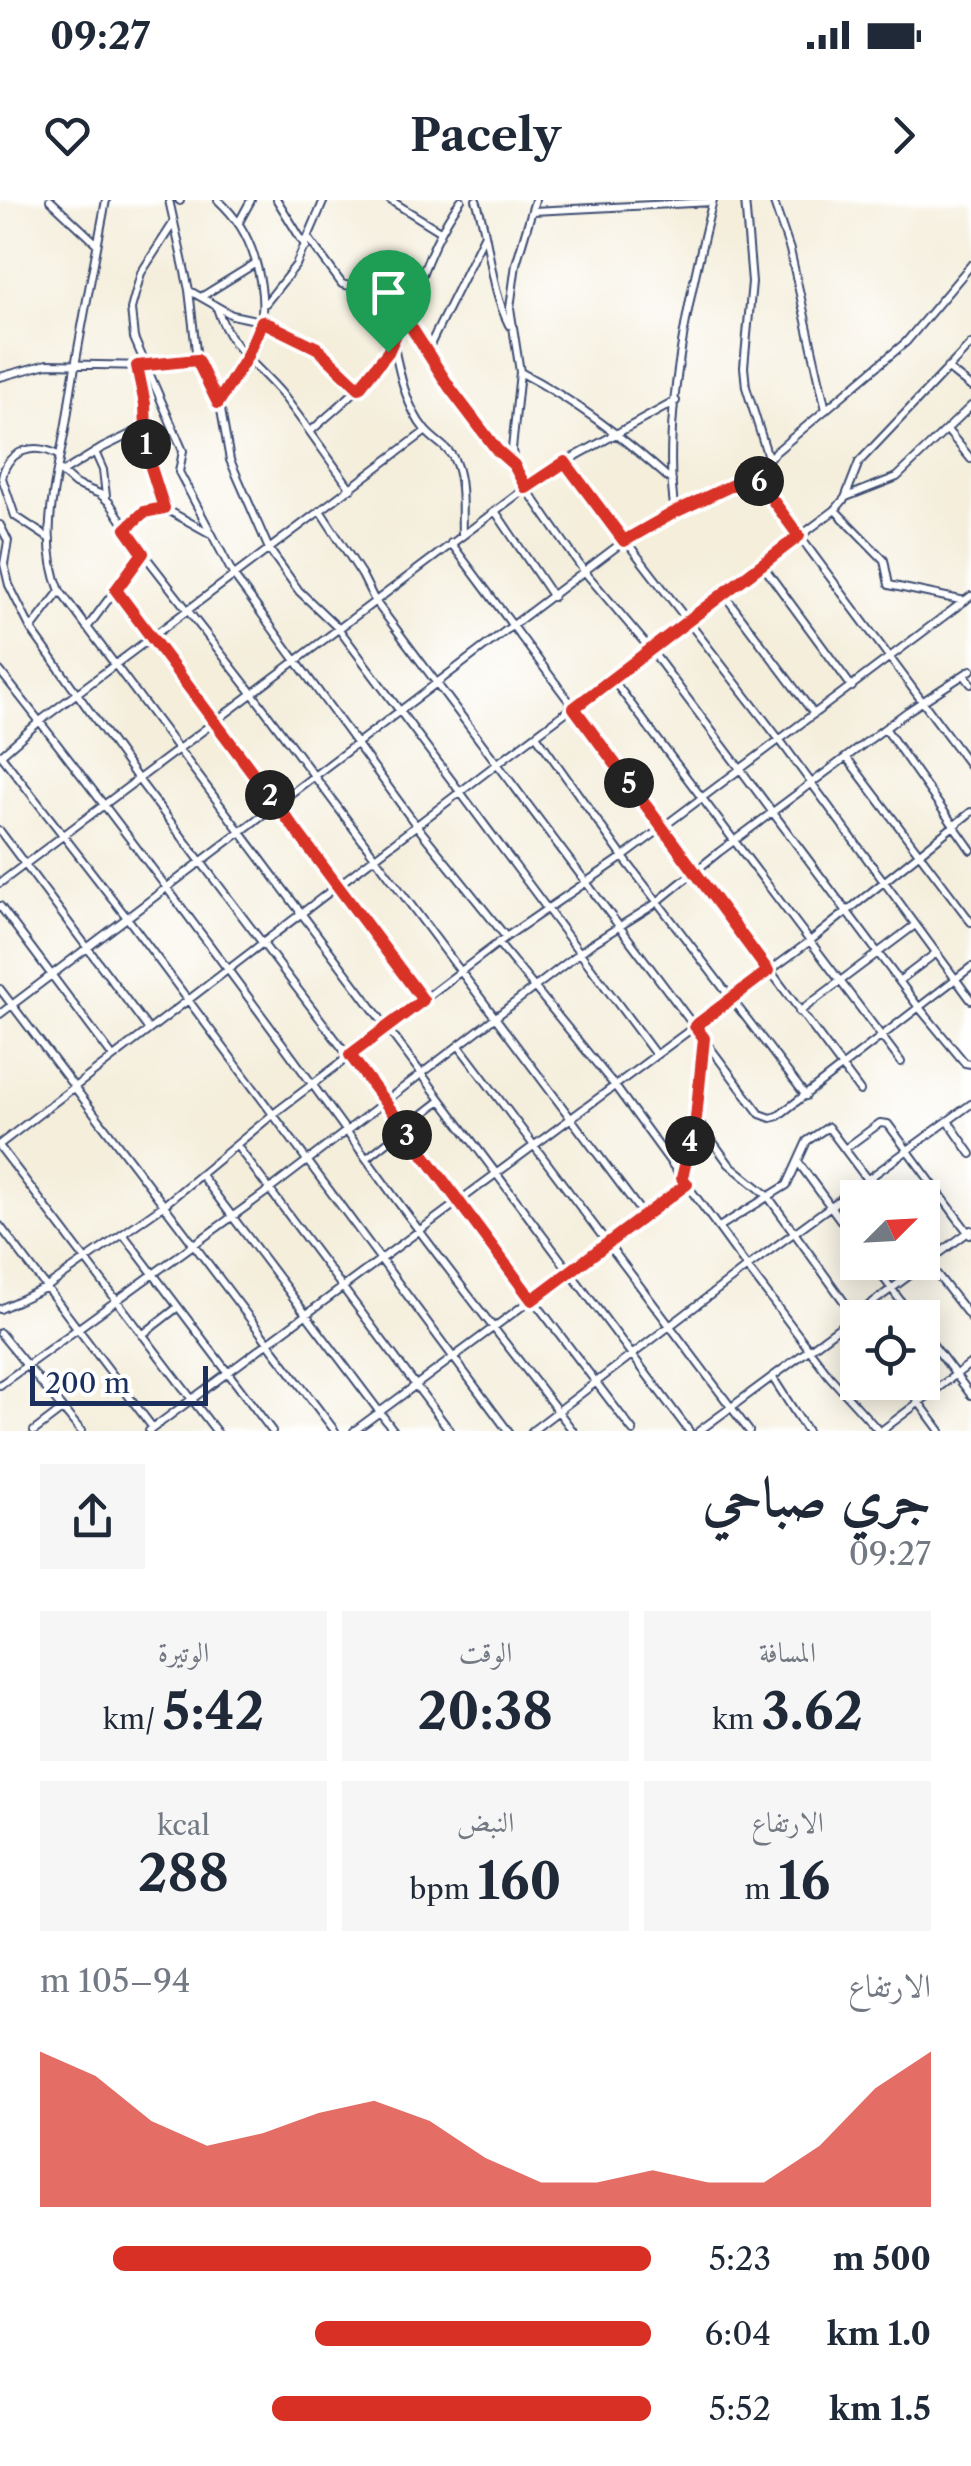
<!DOCTYPE html>
<html lang="ar">
<meta charset="utf-8">
<style>
body{margin:0;font-family:"Libre Caslon Text",Amiri,serif;background:#f6f6f7;color:#1f2937;direction:rtl;height:100vh;display:flex;flex-direction:column;font-size:38px;white-space:nowrap}
*{box-sizing:border-box;margin:0}
p{font-size:32px;color:#747a83}
.icon{flex:none;width:55px;height:55px;fill:none;stroke:currentColor;stroke-width:2;stroke-linecap:round;stroke-linejoin:round}
.map{position:relative;height:1231px;overflow:hidden;direction:ltr}
.sheet{display:flex;flex-direction:column;background:#fff;flex:1}
.sheet>*{flex:none}
.needle{width:65px;rotate:66deg}
.controls{position:absolute;left:840px;top:980px;display:grid;gap:20px}
.controls a{display:grid;place-items:center;width:100px;height:100px;border-radius:0px;background:#fff;box-shadow:0 5px 25px #0003;font-size:50px}
.scale{position:absolute;left:30px;bottom:25px;width:178px;box-sizing:border-box;padding-left:10px;border:5px solid #1b2f5e;border-top:0;font-size:28px;line-height:35px;white-space:nowrap;color:#1b2f5e;-webkit-text-stroke:8px #fff;paint-order:stroke}
.pin{position:absolute;display:grid;place-items:center;width:85px;height:85px;color:#fff;margin:-102px -42px;border-radius:50% 50% 50% 0;rotate:-45deg;box-shadow:0 0 10px #0007}
.pin .icon{rotate:45deg}
.km{position:absolute;width:50px;height:50px;margin:-25px;border-radius:50%;background:#222;color:#fff;font-size:28px;line-height:50px;text-align:center}
.round{display:grid;place-items:center;flex:none;width:105px;height:105px;border-radius:0px;background:#f6f6f7}
.headline{display:flex;align-items:center;justify-content:space-between;height:170px;padding:0 40px}
h1{font-size:55px;font-weight:800;line-height:75px}
.figures{display:grid;grid-template-columns:repeat(3,1fr);gap:15px;height:170px;padding:10px 40px}
.figures div{display:grid;align-content:center;border-radius:0px;background:#f6f6f7;text-align:center}
.figures b{font-size:50px;font-weight:800}
.figures small{font-size:28px;font-weight:400}
.figures p{font-size:28px}
.chart{height:280px;padding:20px 40px}
.chart p{display:flex;justify-content:space-between}
.chart svg{width:100%;height:180px;margin-top:10px;fill:#d93025;opacity:.7}
ul{padding:0 40px;list-style:none;font-size:32px}
li{display:grid;grid-template-columns:160px 120px 1fr;align-items:center;height:75px}
li i{height:25px;border-radius:12px;background:#d93025}
.status{display:flex;justify-content:space-between;align-items:center;height:70px;padding:0 50px;background:#fff;direction:ltr}
.status svg{height:28px;fill:currentColor}
header{display:flex;justify-content:space-between;align-items:center;height:130px;padding:0 40px;background:#fff;font-size:45px;font-weight:800}
.map>svg:first-child{display:block}
</style>
<div class="status"><b>09:27</b><svg viewBox="0 0 49 12"><path d="M0 12V9h3v3zM5 12V6h3v6zM10 12V3h3v9zM15 12V0h3v12zM26 1h20v11H26zM47 4h2v5h-2z"/></svg></div>
<header><svg class="icon" aria-label="forward" viewBox="0 0 24 24"><path d="M9 5l7 7-7 7"/></svg>Pacely<svg class="icon" aria-label="heart" viewBox="0 0 24 24"><path d="M12 20l-8-8c-3-5 5-10 8-4 3-6 11-1 8 4z"/></svg></header>
<div class="map">
<svg width="971" height="1231" viewBox="0 0 971 1231">
<rect width="100%" height="100%" fill="#fff"/>
<filter id="ink" filterUnits="userSpaceOnUse"><feTurbulence type="fractalNoise" baseFrequency=".01" numOctaves="2"/><feDisplacementMap in="SourceGraphic" scale="20" xChannelSelector="R" yChannelSelector="G"/><feConvolveMatrix kernelMatrix="1 2 1 2 8 2 1 2 1" color-interpolation-filters="sRGB"/></filter>
<filter id="wash" filterUnits="userSpaceOnUse"><feTurbulence type="fractalNoise" baseFrequency=".0048" numOctaves="4" result="noise"/><feDisplacementMap in="SourceGraphic" scale="40" xChannelSelector="R" yChannelSelector="G"/><feGaussianBlur stdDeviation="2.25" result="paint"/><feColorMatrix in="noise" values="0 0 0 0 0 0 0 0 0 0 0 0 0 0 0 0 0 1.4 0 .05"/><feComposite in="paint" operator="in"/></filter>
<g filter="url(#wash)">
<rect width="100%" height="100%" fill="#f4eedb"/>
</g>
<g filter="url(#ink)">
<g fill="none" stroke-linecap="round" stroke-linejoin="round">
<g stroke="#3c4c71" stroke-width="10">
<path id="minor" d="M50 0 97 44
M106 0C93 70 78 140 68 211 60 269 36 333 60 391L689 1231
M169 0 189 90 197 160 221 210 230 260 269 349 299 391 338 428 656 855
M179 0 180 1
M218 0C237 18 247 34 255 59 275 128 253 146 218 203
M277 0 306 47
M390 0 440 31
M476 0C491 42 489 85 509 125
M535 0 516 64 510 108 520 172 512 249 514 265 526 288 584 371 651 450 917 805 965 863 971 864
M745 0 752 82 744 167 746 187 768 257
M773 0 790 50 826 210
M533 11 712 2
M174 22 141 73 131 109 134 138 183 251 179 272 234 376 416 625 506 737
M239 22 251 0
M309 39 342 84 372 92 404 116 450 188 497 250 514 265
M190 91 232 115 270 123 317 148 359 188
M201 97 256 63
M266 103 296 65 324 0
M217 108C230 150 256 163 282 194 306 225 328 258 351 289
M393 142C399 171 406 207 425 230 436 243 450 247 456 264 464 285 461 312 462 334
M426 153 485 34
M137 166 145 204 147 255 164 308
M947 168 971 187
M520 172C577 202 624 238 672 281
M0 177 47 164 149 166 197 160
M947 230 971 259
M310 232C338 206 371 182 390 148 417 99 427 45 461 0
M95 252 103 270 106 296
M565 262 779 539 971 800
M59 270 75 284 100 294 110 303 143 353 252 493 644 1016
M63 272 102 248 145 227
M752 272 971 567
M846 297 897 277 971 206
M835 310 884 360 889 385 965 401
M495 311 553 397
M321 312 362 375 375 401 760 914 771 918 778 916 971 767
M675 312C660 223 691 87 713 0
M0 325 8 341 4 364 9 385 31 429 138 579 633 1231
M125 329 144 312 164 308 209 333
M50 339 15 316 2 278C7 249 37 242 59 256
M451 343 860 891
M761 363 852 487
M116 389 423 801
M723 393 814 514
M87 428 143 353
M31 429 60 391
M0 471C132 638 259 810 384 983 445 1067 510 1148 573 1231
M964 475 971 484
M613 480 901 862
M885 528 971 650
M536 535 623 657 806 896
M0 554 128 719 508 1231
M1 555 40 521 426 231
M847 558 971 722
M0 631 149 830
M0 683 526 288 565 262 676 201
M0 706 113 857
M498 743 615 886 747 1067 971 904
M899 781 936 753
M0 789 335 1231
M799 812 915 725
M0 814 624 341 675 312 746 277 906 142 971 65
M459 846 749 1231
M695 917 729 964 767 995 858 1121
M948 921 971 954
M0 944 498 563 835 310 845 298 859 262 971 144
M237 946 450 1231
M0 947 216 1231
M846 948 880 923 888 924 970 1035
M367 958 441 900
M798 962 858 1044
M201 975 394 1231
M682 978 695 917 704 840
M0 1026 153 1228
M719 1027 787 985 807 941 828 927 881 998
M123 1034 272 1231
M922 1055 971 1118
M872 1062 913 1118
M0 1109 47 1087 164 1005 272 915 506 737 623 657 971 396
M922 1130 971 1195
M0 1133 81 1231
M142 1135 178 1107
M773 1178 807 1231
M904 1182 940 1231
M0 1185 269 990 590 745 652 706 719 652 908 511 971 470
M34 1231 63 1209
M149 1231 810 741 971 612
M354 1231 687 984
M532 1231 747 1067 830 1177 879 1231
M699 1231 971 1030
M881 1231 971 1163"/>
</g>
<use href="#minor" stroke="#fff" stroke-width="6"/>
</g>
</g>
<g fill="none" stroke-linecap="round" stroke-linejoin="round" filter="url(#ink)">
<g stroke="#fff" stroke-width="20">
<path id="route" d="M404 116 450 188 497 250 514 265 526 288 565 262 624 341 675 312 739 282 752 272 799 336 574 508 768 771 695 826 704 838 696 918 682 978 687 984 532 1100 350 855 423 800 116 390 143 353 126 329 144 312 164 308 147 255 145 204 137 166 197 160 218 203 246 158 262 121 317 148 359 188 388 152Z"/>
</g>
<use href="#route" stroke="#d93025" stroke-width="12"/>
</g>
</svg>
<div class="controls">
<a><svg class="needle" viewBox="-14 -14 28 28"><path d="M0-13l5 13h-10z" fill="#e53935"/><path d="M0 13l5-13h-10z" fill="#747a83"/></svg></a>
<a><svg class="icon" aria-label="locate" viewBox="0 0 24 24"><circle cx="12" cy="12" r="6"/><path d="M12 2v4M12 18v4M2 12h4M18 12h4"/></svg></a>
</div>
<div class="scale">200 m</div>
<div class="pin" style="left:388px;top:152px;background:#1e9e55"><svg class="icon" aria-label="arrive" viewBox="0 0 24 24"><path d="M6 21V4h12l-3 4 3 4H6"/></svg></div>
<b class="km" style="left:146px;top:244px">1</b>
<b class="km" style="left:270px;top:595px">2</b>
<b class="km" style="left:407px;top:935px">3</b>
<b class="km" style="left:690px;top:941px">4</b>
<b class="km" style="left:629px;top:583px">5</b>
<b class="km" style="left:759px;top:281px">6</b>
</div>
<section class="sheet">
<div class="headline"><div><h1>جري صباحي</h1><p>09:27</p></div><a class="round"><svg class="icon" aria-label="share" viewBox="0 0 24 24"><path d="M12 15V3M7 8l5-5 5 5M5 13v7h14v-7"/></svg></a></div>
<div class="figures">
<div><p>المسافة</p><b>3.62<small> km</small></b></div>
<div><p>الوقت</p><b>20:38</b></div>
<div><p>الوتيرة</p><b>5:42<small> /km</small></b></div>
</div>
<div class="figures">
<div><p>الارتفاع</p><b>16<small> m</small></b></div>
<div><p>النبض</p><b>160<small> bpm</small></b></div>
<div><p>kcal</p><b>288</b></div>
</div>
<div class="chart"><p><span>الارتفاع</span>94–105 m</p>
<svg viewBox="0 0 160 44" preserveAspectRatio="none"><path d="M0 44V6L10 12L20 23L30 29L40 26L50 21L60 18L70 23L80 32L90 38L100 38L110 35L120 38L130 38L140 29L150 15L160 6V44z"/></svg>
</div>
<ul>
<li><b>500 m</b>5:23<i style="width:88%"></i></li>
<li><b>1.0 km</b>6:04<i style="width:55%"></i></li>
<li><b>1.5 km</b>5:52<i style="width:62%"></i></li>
</ul>
</section>
